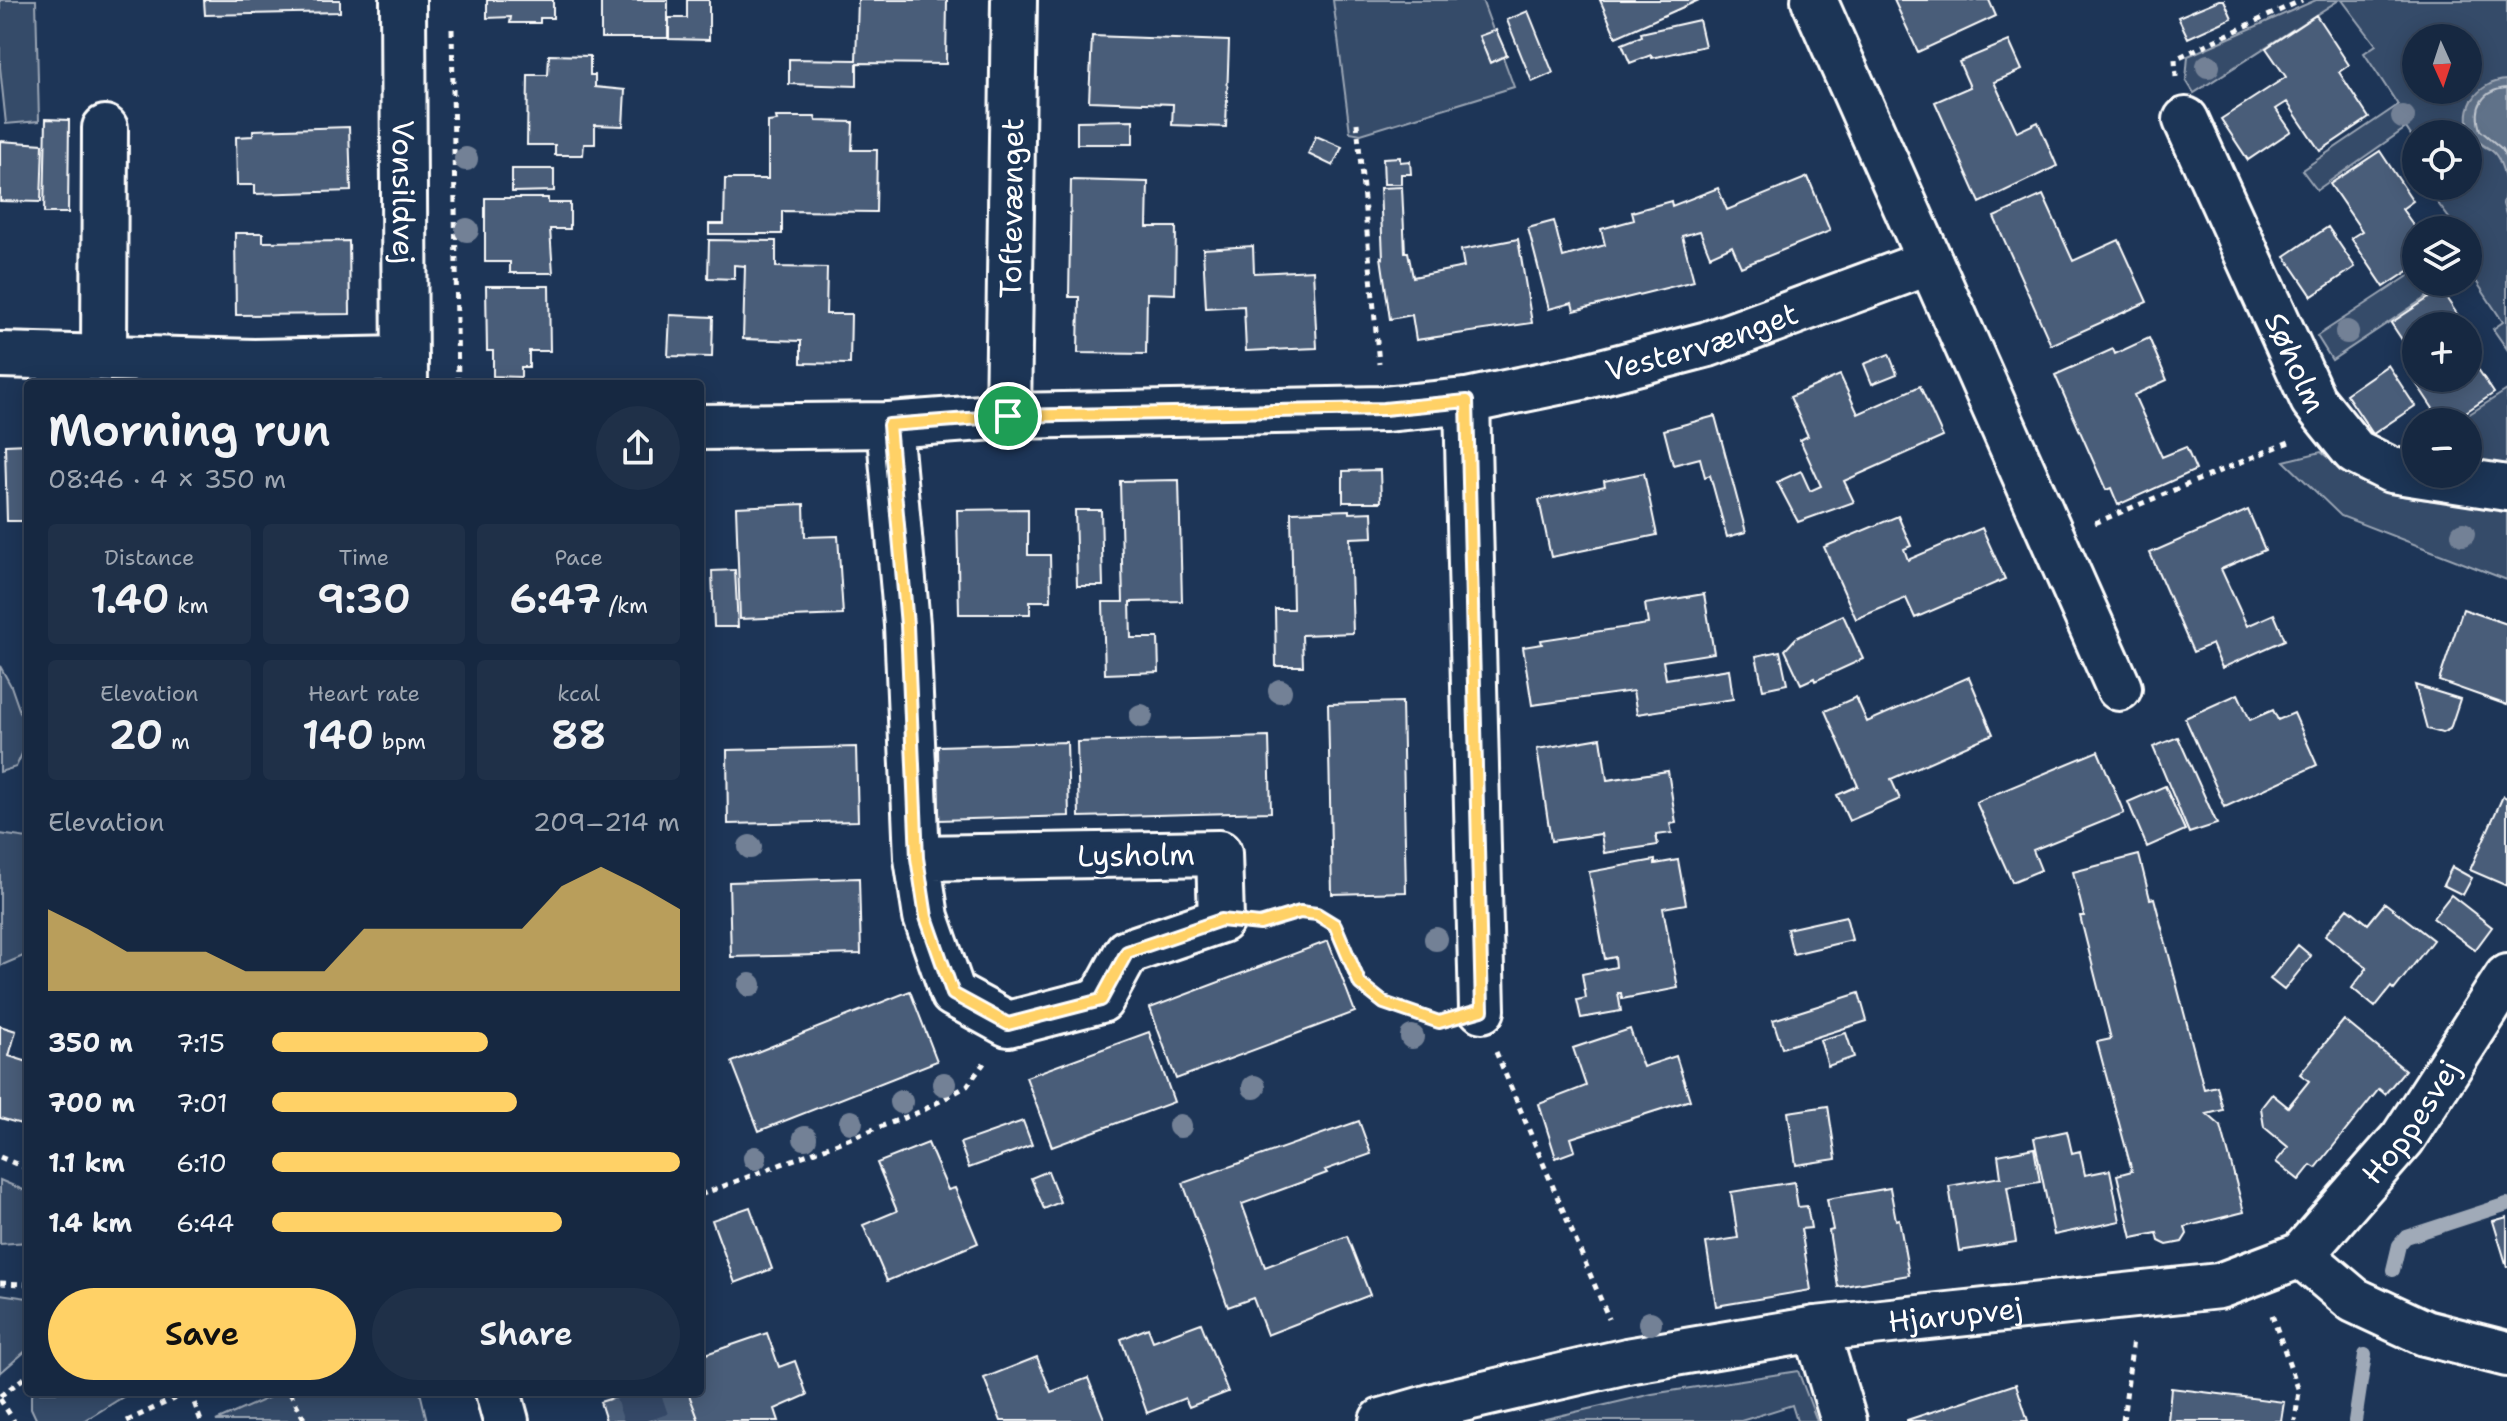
<!DOCTYPE html>
<meta charset="utf-8">
<style>
body{margin:0;font-family:"Shantell Sans",sans-serif;background:#1f3048;color:#f1f3f6;height:100vh;display:flex;flex-direction:column;font-size:30px;white-space:nowrap}
*{box-sizing:border-box;margin:0}
p{font-size:26px;color:#9ea6b1}
.icon{flex:none;width:44px;height:44px;fill:none;stroke:currentColor;stroke-width:2;stroke-linecap:round;stroke-linejoin:round}
.map{position:relative;flex:1;overflow:hidden}
.sheet{position:absolute;left:24px;top:380px;width:680px;height:1016px;display:flex;flex-direction:column;background:#162841;border-radius:8px;box-shadow:0 4px 20px #0003,0 0 0 2px #35445a}
.sheet>*{flex:none}
.needle{width:52px;rotate:177deg}
.fabs{position:absolute;left:2402px;top:24px;display:grid;gap:16px}
.fabs a{display:grid;place-items:center;width:80px;height:80px;border-radius:50%;background:#162841;box-shadow:0 4px 20px #0003,0 0 0 2px #35445a;font-size:40px}
.pin{position:absolute;display:grid;place-items:center;width:68px;height:68px;color:#fff;margin:-34px;border:4px solid #fff;border-radius:50%;box-shadow:0 2px 8px #0007}
.round{display:grid;place-items:center;flex:none;width:84px;height:84px;border-radius:42px;background:#1f3048}
.head{display:flex;align-items:center;justify-content:space-between;height:136px;padding:0 24px}
h1{font-size:44px;font-weight:600;line-height:60px}
.metrics{display:grid;grid-template-columns:repeat(3,1fr);gap:12px;height:136px;padding:8px 24px}
.metrics div{display:grid;align-content:center;border-radius:8px;background:#1f3048;text-align:center}
.metrics b{font-size:40px;font-weight:600}
.metrics small{font-size:22px;font-weight:400}
.metrics p{font-size:22px}
.chart{height:224px;padding:16px 24px}
.chart p{display:flex;justify-content:space-between}
.chart svg{width:100%;height:144px;margin-top:8px;fill:#ffd166;opacity:.7}
.button{display:flex;gap:16px;margin-top:auto;padding:16px 24px}
.button a{flex:1;height:92px;border-radius:48px;background:#ffd166;color:#111;font-size:32px;font-weight:600;line-height:92px;text-align:center}
.button a+a{background:#1f3048;color:#f1f3f6}
ul{padding:0 24px;list-style:none;font-size:26px}
li{display:grid;grid-template-columns:128px 96px 1fr;align-items:center;height:60px}
li i{height:20px;border-radius:10px;background:#ffd166}
.map>svg:first-child{display:block}
</style>
<div class="map">
<svg width="2507" height="1421" viewBox="0 0 2507 1421">
<rect width="100%" height="100%" fill="#1d3557"/>
<filter id="ink" filterUnits="userSpaceOnUse"><feTurbulence type="fractalNoise" baseFrequency=".0125" numOctaves="2"/><feDisplacementMap in="SourceGraphic" scale="16" xChannelSelector="R" yChannelSelector="G"/><feConvolveMatrix kernelMatrix="1 2 1 2 8 2 1 2 1" color-interpolation-filters="sRGB"/></filter>
<g filter="url(#ink)">
<path fill="#364b69" stroke="#9aa5b4" stroke-width="2" fill-rule="evenodd" d="M0 0H36L39 121 6 124 0 67Z
M1333 0H1482L1514 87 1361 134 1350 132Z
M2316 0H2339L2194 93 2186 80 2188 56Z
M2342 0H2507V80L2472 100C2468 117 2469 137 2485 147 2491 151 2491 148 2496 154 2506 167 2507 189 2503 204L2507 218V349L2493 329 2503 322 2468 269V230H2458L2431 194 2443 186H2468V134H2416V143L2406 128 2317 190 2302 170 2398 105 2364 53 2376 45ZM2416 38H2468V90H2416Z
M2416 271V282H2449L2332 360 2317 336Z
M2507 390V466L2468 461V422H2457Z
M2321 452C2337 465 2353 480 2372 487 2408 503 2467 502 2507 506V580L2341 516 2284 461Z
M0 666 11 686 28 735V741L16 767 0 772Z
M0 834 28 838V954L0 966Z
M0 1180 28 1192V1242L0 1244Z
M0 1294 28 1298V1349L0 1373Z
M1798 1371 1817 1421H1797L1792 1405 1741 1421H1537L1652 1394Z
M34 1392H125L126 1395 84 1421H37L31 1408V1396Z
M281 1392H420L427 1421H216Z"/>
<path fill="#617289" stroke="#a0aab8" stroke-width="2" d="M2507 80V185C2504 175 2502 163 2496 155 2491 148 2482 146 2476 139 2455 113 2477 81 2507 80Z"/>
<g fill="none" stroke-linecap="round" stroke-linejoin="round">
<path stroke="#c0c7d0" stroke-width="2" d="M2507 88C2482 90 2473 107 2480 130L2502 149 2507 160"/>
<path stroke="#a0aab8" stroke-width="14" d="M2393 1270 2399 1245 2406 1237 2507 1204
M2355 1421 2365 1355"/>
</g>
<path fill="#4a5d79" stroke="#fff" stroke-width="2" d="M204 0H340V12L205 15Z
M487 0H553V18H540V23H510L511 17 487 18Z
M601 0H668V38H601Z
M687 0H709V40L669 39V18H687Z
M858 0H947L946 64 857 63V86L789 84V59L856 60Z
M1600 0H1699L1616 37Z
M1894 0H1989L1996 16 1918 52Z
M2219 0H2224L2232 18 2188 38 2178 17Z
M1528 11 1553 73 1532 82 1507 20Z
M2316 15 2349 65 2339 72 2369 118 2320 151 2287 102 2276 109 2291 131 2248 160 2221 119 2286 77 2266 48Z
M1699 20 1705 46 1652 58 1651 55 1630 63 1622 44 1642 36 1641 33Z
M1496 30 1507 55 1490 63 1479 36Z
M1092 36 1229 41 1226 127 1172 125 1173 104 1089 101Z
M2009 41 2022 70 1994 82 2017 132 2038 122 2057 166 1980 203 1935 102 1970 87 1959 62Z
M549 55 590 56V75H595V87L625 90 623 126 595 125V144H584L583 155H555V145H527L528 75H548Z
M776 117H815L816 121 853 122 852 150H877L876 212 782 211V234H709V224H724L725 179H768V122L777 121Z
M46 119 69 120 68 213H44Z
M1133 120V144H1077V121Z
M349 127 351 191 255 194V185H237L236 137 253 136V130Z
M1316 136 1342 147 1333 166 1308 154Z
M0 141 43 144 41 202 0 201Z
M2380 151 2413 201 2402 209 2417 230 2416 266 2384 287 2351 238 2362 231 2330 184Z
M1400 157V162L1410 161 1411 174H1401V184H1384L1383 158Z
M512 169H554V191L512 192Z
M1808 177 1830 231 1741 267 1732 246 1710 256 1700 231 1682 236 1694 281 1574 311 1572 303 1549 309 1528 228 1554 221 1563 257 1605 245 1601 229 1634 220 1632 212 1671 201 1672 206 1718 188 1727 210Z
M1071 180 1148 182 1147 227H1176L1175 294 1147 293 1146 354 1078 353 1079 297H1069Z
M1402 187 1405 252H1408L1413 277 1464 267 1461 250 1518 239 1532 323 1416 340 1412 315 1390 319 1381 257 1383 258 1380 188Z
M2043 195 2073 261 2119 240 2147 302 2051 345 1994 217Z
M485 198H548V203H570V229H550L553 273H510V262H485Z
M2328 227 2355 267 2312 296 2285 256Z
M235 233H263V242L349 241 350 314 236 315Z
M709 240 776 241V267L827 268 826 314H851L850 364 801 363V341L743 339 745 266 734 265V279L708 278Z
M1253 246 1254 273 1313 270 1317 348 1246 351 1244 306 1206 308 1203 249Z
M486 286H549L550 351H529V367H521V377L493 376V351H487Z
M2441 290 2465 326H2416V361L2391 323Z
M670 315 713 317 712 357 668 356Z
M2149 338 2167 380 2134 395 2162 457 2186 447 2196 470 2118 505 2111 488 2106 490 2055 375 2113 349 2115 354Z
M1889 354 1897 374 1872 384 1864 364Z
M2468 354 2494 393 2451 422H2442L2412 377 2416 374V378H2468Z
M2388 365 2415 406 2373 434 2346 394Z
M1840 375 1858 414 1920 386 1943 437 1844 481 1854 502 1798 522 1777 482 1801 471 1810 491 1821 486 1800 440 1808 436 1790 397Z
M1715 416 1746 532 1727 537 1710 475 1705 477 1700 458 1673 465 1664 430Z
M28 444V521H7L5 445Z
M1380 470 1381 502H1343V471Z
M1644 473 1657 535 1551 557 1539 500 1605 486 1604 481Z
M1179 480 1182 601 1130 602 1131 638H1158L1159 672 1105 674 1103 602H1123L1120 481Z
M804 504 805 537 838 536 843 615 740 619 736 507Z
M1028 509V555H1050L1051 601H1030V614H959L957 510Z
M1075 510H1101L1103 586H1077Z
M1349 510V513L1372 512 1373 537 1350 538 1353 633 1302 635 1303 666H1276L1275 609H1293L1291 512Z
M2248 510 2265 550 2221 569 2247 626 2274 614 2285 640 2222 668 2212 644 2193 652 2150 553Z
M1898 516 1911 546 1904 549 1908 560 1982 528 2005 579 1915 618 1906 598 1856 619 1824 547Z
M735 570 738 627H714L712 571Z
M1704 594 1714 653 1663 661 1666 679 1729 669 1733 699 1637 714 1633 691 1532 705 1523 647 1542 644 1541 640 1648 624 1645 604Z
M2463 609 2507 624V705L2439 681Z
M1843 615 1863 659 1815 681 1814 678 1801 684 1785 650 1796 638Z
M1780 651 1787 684 1763 689 1756 656Z
M1969 677 1993 734 1891 779 1900 799 1849 821 1837 795 1858 786 1825 711 1856 697 1867 722Z
M2415 685 2460 699 2450 729 2442 733 2427 729Z
M2238 694 2250 720 2273 710 2278 720 2294 713 2317 765 2225 807 2185 718Z
M1402 702 1406 892 1332 894 1328 704Z
M1269 737 1271 812 1079 817 1077 742Z
M2178 737 2217 824 2189 833 2153 747Z
M1601 738 1607 780 1668 771 1676 823 1670 824 1672 833 1656 835 1658 845 1604 853 1601 834 1551 841 1537 749Z
M1067 742 1069 816 939 820 938 746Z
M856 747 858 821 728 824 727 750Z
M2098 751 2124 813 2033 850 2041 870 2012 882 1976 802Z
M2165 786 2185 830 2147 847 2128 802Z
M2503 796 2507 798V886L2470 870Z
M2139 855 2150 899 2154 898 2204 1089 2217 1086 2223 1110 2207 1114 2221 1126 2244 1212 2185 1227 2187 1234 2182 1242 2167 1245 2159 1241 2157 1233 2132 1238 2117 1175 2132 1171 2097 1042 2111 1039 2080 916H2084L2073 872Z
M1655 860V864L1678 860 1686 904 1663 908 1678 988 1622 999 1621 993H1618L1621 1011 1581 1018 1577 1000 1586 998 1582 974 1616 967 1615 957 1605 959 1589 872Z
M2452 867 2472 878 2463 895 2443 885Z
M859 878 861 954 731 957 729 882Z
M2451 895 2492 927 2475 950 2433 918Z
M2385 903 2433 940 2394 990 2391 987 2375 1007 2352 988 2367 968 2325 935 2348 908 2368 924Z
M1846 916 1852 940 1793 954 1787 929Z
M1328 941 1355 1012 1176 1079 1150 1008Z
M2298 945 2311 956 2284 990 2270 979Z
M910 991 937 1061 759 1131 732 1062Z
M1859 993 1867 1021 1782 1048 1773 1020Z
M2344 1020 2405 1070 2385 1094 2379 1089 2316 1168 2311 1165 2299 1180 2276 1162 2288 1147 2264 1127 2261 1108 2272 1094 2288 1107 2309 1081 2300 1074Z
M0 1026 16 1031 9 1056 28 1062V1126L0 1118Z
M1630 1029 1643 1067 1676 1056 1690 1100 1571 1138 1575 1151 1556 1158 1539 1104 1586 1086 1573 1048Z
M1149 1032 1174 1102 1052 1147 1026 1077Z
M1846 1033 1854 1057 1828 1066 1820 1040Z
M1828 1106 1836 1159 1796 1165 1788 1112Z
M1023 1121 1032 1145 969 1168 960 1143Z
M1359 1121 1371 1154 1325 1170 1327 1173 1242 1204 1265 1267 1347 1236 1370 1295 1267 1335 1253 1298 1228 1307 1183 1183Z
M2067 1131 2072 1153 2080 1151 2085 1175 2110 1170 2120 1221 2054 1235 2034 1138Z
M928 1143 948 1190 955 1188 978 1243 887 1281 863 1225 897 1211 877 1163Z
M2034 1148 2040 1182 2007 1187 2016 1242 1959 1251 1949 1186 2001 1177 1998 1155Z
M1048 1171 1060 1202 1044 1209 1031 1178Z
M1794 1182 1798 1207 1807 1206 1811 1228 1801 1229 1811 1290 1716 1306 1706 1243 1738 1238 1731 1192Z
M1890 1188 1896 1220 1899 1219 1909 1275 1838 1287 1829 1231 1833 1230 1827 1199Z
M750 1207 772 1269 735 1283 712 1220Z
M2507 1217V1267L2493 1221Z
M1201 1323 1228 1392 1189 1407 1185 1398 1147 1413 1121 1339 1148 1328 1153 1341Z
M767 1333 779 1367 795 1361 807 1395 775 1409 779 1421H699L688 1392H700V1356Z
M1037 1357 1051 1392 1088 1378 1105 1421H1001L984 1378Z
M2016 1384 2028 1421H1907V1420Z
M2171 1388 2284 1402 2281 1421H2168Z
M632 1392H688L699 1421H606L600 1402Z"/>
<g fill="none" stroke-linecap="round" stroke-linejoin="round">
<path stroke="#344968" stroke-width="44" stroke-dasharray="44 22" stroke-linecap="butt" d="M637 1392 647 1421"/>
<g stroke="#fff" stroke-width="50">
<g id="minor">
<path d="M1814 0 2119 688"/>
<path id="s1" d="M2186 120 2313 400 2355 452 2391 470 2507 488"/>
<path d="M0 355 254 362 405 359"/>
<path d="M104 357 105 128"/>
<path d="M1467 401 1482 1010"/>
<path id="s2" d="M1008 416 1014 0"/>
<path d="M889 425 907 625 917 858 926 917 953 994 1008 1024 1101 1000 1127 952 1221 920 1219 853 917 858"/>
<path id="s3" d="M700 427 889 425 1008 416 1384 409 1467 401 1582 377 1708 344 1930 262"/>
<path d="M2301 1255 2354 1300 2425 1333 2507 1354"/>
<path d="M1816 1329 1844 1421"/>
<path id="s4" d="M1382 1421 1441 1404 1627 1361 1816 1329 2219 1286 2301 1255 2403 1138 2507 977"/>
</g>
</g>
<g stroke="#fff" stroke-width="50">
<g id="major">
<path id="s5" d="M403 0 405 384"/>
<path d="M498 1392 506 1421"/>
</g>
</g>
<path stroke="#fff" stroke-width="5" stroke-dasharray="6 6" stroke-linecap="butt" d="M452 29 458 384
M2176 77 2175 59 2302 0
M1357 123 1379 364
M2095 523 2289 442
M1266 922 1300 912 1317 914 1335 925 1360 984 1384 1003 1438 1022
M1496 1052 1609 1319
M0 1157 28 1169
M700 1195 922 1111 967 1086 984 1063
M0 1283 28 1284
M2272 1315 2299 1391 2295 1421
M190 1392 201 1421
M290 1392 305 1421
M0 1396 28 1375
M0 1399 14 1421
M127 1421 188 1392
M2123 1421 2133 1339"/>
<use href="#minor" stroke="#1d3557" stroke-width="44"/>
<use href="#major" stroke="#1d3557" stroke-width="44"/>
</g>
<g fill="#738196">
<circle cx="2208" cy="66" r="12"/>
<circle cx="2403" cy="117" r="12"/>
<circle cx="466" cy="159" r="12"/>
<circle cx="467" cy="230" r="12"/>
<circle cx="2347" cy="332" r="12"/>
<circle cx="2463" cy="534" r="12"/>
<circle cx="1280" cy="691" r="12"/>
<circle cx="1141" cy="716" r="12"/>
<circle cx="750" cy="847" r="12"/>
<circle cx="1436" cy="939" r="12"/>
<circle cx="750" cy="985" r="12"/>
<circle cx="1412" cy="1037" r="12"/>
<circle cx="944" cy="1084" r="12"/>
<circle cx="1254" cy="1087" r="12"/>
<circle cx="901" cy="1102" r="12"/>
<circle cx="851" cy="1122" r="12"/>
<circle cx="1180" cy="1126" r="12"/>
<circle cx="805" cy="1138" r="12"/>
<circle cx="755" cy="1158" r="12"/>
<circle cx="1650" cy="1323" r="12"/>
</g>
</g>
<g fill="none" stroke-linecap="round" stroke-linejoin="round" filter="url(#ink)">
<g stroke="#fff" stroke-width="16">
<path id="route" d="M1467 401 1482 1010 1439 1022 1384 1003 1360 984 1335 925 1317 914 1300 912 1260 924 1221 920 1127 952 1101 1000 1008 1024 953 994 926 917 917 858 907 625 889 425 1008 416 1384 409Z"/>
</g>
<use href="#route" stroke="#ffd166" stroke-width="10"/>
</g>
<g text-anchor="middle" dominant-baseline="central" stroke-width="7" stroke-linejoin="round" paint-order="stroke">
<g font-size="30" fill="#fff" stroke="#1d3557">
<text stroke="none"><textPath href="#s5" startOffset="192">Vonsildvej</textPath></text>
<text stroke="none"><textPath href="#s2" startOffset="208">Toftevænget</textPath></text>
<text stroke="none"><textPath href="#s3" startOffset="1010">Vestervænget</textPath></text>
<text stroke="none"><textPath href="#s1" startOffset="266">Søholm</textPath></text>
<text transform="translate(1136 855) rotate(-1)">Lysholm</text>
<text stroke="none"><textPath href="#s4" startOffset="1110">Hoppesvej</textPath></text>
<text stroke="none"><textPath href="#s4" startOffset="584">Hjarupvej</textPath></text>
</g>
</g>
</svg>
<div class="fabs">
<a><svg class="needle" viewBox="-14 -14 28 28"><path d="M0-13l5 13h-10z" fill="#e53935"/><path d="M0 13l5-13h-10z" fill="#9ea6b1"/></svg></a>
<a><svg class="icon" aria-label="locate" viewBox="0 0 24 24"><circle cx="12" cy="12" r="6"/><path d="M12 2v4M12 18v4M2 12h4M18 12h4"/></svg></a>
<a><svg class="icon" aria-label="layers" viewBox="0 0 24 24"><path d="M12 4l9 5-9 5-9-5zM3 14l9 5 9-5"/></svg></a>
<a>+</a>
<a>−</a>
</div>
<div class="pin" style="left:1008px;top:416px;background:#1e9e55"><svg class="icon" aria-label="arrive" viewBox="0 0 24 24"><path d="M6 21V4h12l-3 4 3 4H6"/></svg></div>
<section class="sheet">
<div class="head"><div><h1>Morning run</h1><p>08:46 · 4 × 350 m</p></div><a class="round"><svg class="icon" aria-label="share" viewBox="0 0 24 24"><path d="M12 15V3M7 8l5-5 5 5M5 13v7h14v-7"/></svg></a></div>
<div class="metrics">
<div><p>Distance</p><b>1.40<small> km</small></b></div>
<div><p>Time</p><b>9:30</b></div>
<div><p>Pace</p><b>6:47<small> /km</small></b></div>
</div>
<div class="metrics">
<div><p>Elevation</p><b>20<small> m</small></b></div>
<div><p>Heart rate</p><b>140<small> bpm</small></b></div>
<div><p>kcal</p><b>88</b></div>
</div>
<div class="chart"><p><span>Elevation</span>209–214 m</p>
<svg viewBox="0 0 160 44" preserveAspectRatio="none"><path d="M0 44V19L10 25L20 32L30 32L40 32L50 38L60 38L70 38L80 25L90 25L100 25L110 25L120 25L130 12L140 6L150 12L160 19V44z"/></svg>
</div>
<ul>
<li><b>350 m</b>7:15<i style="width:53%"></i></li>
<li><b>700 m</b>7:01<i style="width:60%"></i></li>
<li><b>1.1 km</b>6:10<i style="width:100%"></i></li>
<li><b>1.4 km</b>6:44<i style="width:71%"></i></li>
</ul>
<div class="button"><a>Save</a><a>Share</a></div>
</section>
</div>
